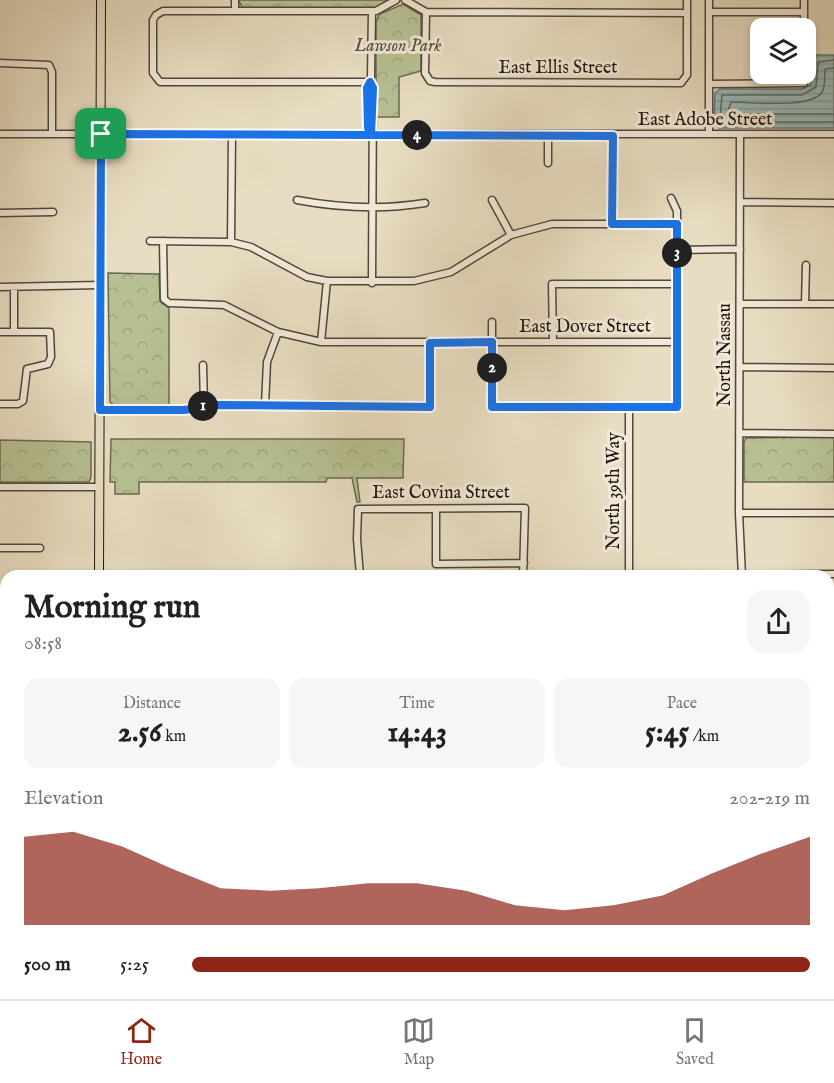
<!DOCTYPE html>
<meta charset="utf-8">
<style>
body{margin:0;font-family:"IM FELL English",serif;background:#f6f6f6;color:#222;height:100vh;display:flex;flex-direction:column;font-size:22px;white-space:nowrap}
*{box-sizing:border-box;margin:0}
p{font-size:20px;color:#767676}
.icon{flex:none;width:33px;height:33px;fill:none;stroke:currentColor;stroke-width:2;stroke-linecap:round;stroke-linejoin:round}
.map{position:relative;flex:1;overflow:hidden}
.drawer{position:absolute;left:0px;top:570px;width:834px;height:429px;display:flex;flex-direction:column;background:#fff;border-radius:18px 18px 0 0;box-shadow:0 3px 9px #0003}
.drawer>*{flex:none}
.controls{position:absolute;left:750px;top:18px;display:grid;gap:12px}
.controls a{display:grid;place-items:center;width:66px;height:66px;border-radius:12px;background:#fff;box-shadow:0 3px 9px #0003;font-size:30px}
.pin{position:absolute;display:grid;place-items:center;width:51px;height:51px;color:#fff;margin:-26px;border-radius:12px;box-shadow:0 3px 9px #0006}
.km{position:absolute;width:30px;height:30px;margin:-15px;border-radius:50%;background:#222;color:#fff;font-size:16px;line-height:30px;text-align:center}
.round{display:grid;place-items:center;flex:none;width:63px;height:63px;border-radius:18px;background:#f6f6f6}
.headline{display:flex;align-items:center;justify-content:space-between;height:102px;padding:0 24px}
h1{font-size:33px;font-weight:800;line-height:45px}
.metrics{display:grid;grid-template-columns:repeat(3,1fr);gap:9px;height:102px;padding:6px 24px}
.metrics div{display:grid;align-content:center;border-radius:15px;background:#f6f6f6;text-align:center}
.metrics b{font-size:30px;font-weight:800}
.metrics small{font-size:16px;font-weight:400}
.metrics p{font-size:16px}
.chart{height:168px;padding:12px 24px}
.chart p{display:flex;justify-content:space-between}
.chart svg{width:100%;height:108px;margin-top:6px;fill:#8f2418;opacity:.7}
ul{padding:0 24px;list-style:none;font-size:20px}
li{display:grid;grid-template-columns:96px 72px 1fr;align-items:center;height:45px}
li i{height:15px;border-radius:8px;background:#8f2418}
.menu{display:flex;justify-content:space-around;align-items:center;height:84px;border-top:2px solid #e0e0e0;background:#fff;font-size:16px;color:#767676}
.menu a{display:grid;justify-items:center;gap:3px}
.menu .active{color:#8f2418}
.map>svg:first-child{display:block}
</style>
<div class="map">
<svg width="834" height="999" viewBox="0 0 834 999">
<defs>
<pattern id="park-crowns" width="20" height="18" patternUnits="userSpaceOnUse" patternTransform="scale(1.5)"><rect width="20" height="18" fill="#b7c093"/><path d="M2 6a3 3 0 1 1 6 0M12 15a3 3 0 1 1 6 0" fill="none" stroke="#9da47e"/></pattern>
<pattern id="water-rules" width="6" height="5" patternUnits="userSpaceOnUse" patternTransform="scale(1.5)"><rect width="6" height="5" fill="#99babb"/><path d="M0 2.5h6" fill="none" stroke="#839fa0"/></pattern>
</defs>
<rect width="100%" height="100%" fill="#e8ddc2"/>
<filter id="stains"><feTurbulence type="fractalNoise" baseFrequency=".00333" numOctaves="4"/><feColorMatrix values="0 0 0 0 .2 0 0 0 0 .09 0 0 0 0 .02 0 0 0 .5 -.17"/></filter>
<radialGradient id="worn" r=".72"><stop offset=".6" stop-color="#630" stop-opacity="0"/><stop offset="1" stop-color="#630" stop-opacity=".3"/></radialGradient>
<path fill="url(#park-crowns)" stroke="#6b6a50" stroke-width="1.5" d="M238 0H391L374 8H243Z
M403 4 421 15V71L399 77V117H376V21L380 14Z
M108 273 159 274 160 301 169 308V405H114L110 402Z
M834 437V482H744V442L746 438Z
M111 439H404L403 478H357L360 502H357L352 478H327L326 482H139V494H115V482H110Z
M0 440 91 442V477L89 482H0Z"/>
<path fill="url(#water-rules)" stroke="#687875" stroke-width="1.5" d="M812 55H834V128H719L714 123 715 93 720 89H802L810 85Z"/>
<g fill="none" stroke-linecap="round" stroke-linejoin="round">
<path stroke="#5c6864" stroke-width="1.5" d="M834 60 818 62 816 87 802 95H722L720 119 723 122H834
M834 68 825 69C824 76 826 86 822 92 812 109 749 102 731 102L728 111 731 114H834"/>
<path stroke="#99babb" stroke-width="5" d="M0 932 6 942
M37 993 40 999"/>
<g stroke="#51473a" stroke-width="9">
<path id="minor" d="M405 0 426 12 687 13
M804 0V28
M235 11V0
M426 12 425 73 430 81 435 82 681 83 687 75V0
M709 12H804
M0 63 49 65 52 72V133
M371 82H160L153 73V20L156 15 163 11H376L396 0
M371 82 373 88 372 283
M709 84 804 83V74
M0 134H834
M371 134 368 127 367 88 371 77 372 11
M709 134V0
M740 134 739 513 742 576
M548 135V163
M297 200C340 208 382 210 425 203
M492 200 511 235
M740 202 834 203
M0 213 53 212
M612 224 613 136
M150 241 231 242 251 247 307 277 327 281H414L451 272 511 235 552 224H677
M163 241 164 299 169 303 224 305 278 332 321 342H678
M231 242 232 135
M677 250 740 249
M0 287 100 285
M740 304H834
M805 304 806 265
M492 322V407H677V211L671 198
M0 332H50L51 357 48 364 27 369 23 401 18 404H0
M14 332V287
M321 342 327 281
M553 342 552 284H678
M203 365 204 406
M740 367 834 368
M265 405 267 362 278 332
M100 410H184L218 405 430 407V343
M739 433 834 434
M0 487H99
M436 509V564L524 563
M739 513H834
M0 548H40
M742 575 834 574
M360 576 357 539 358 509 525 508 523 576
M629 576V407
M0 608H6
M828 637H834
M0 668H6
M828 698H834
M828 783H834
M828 815H834
M828 847H834
M828 860 834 854
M828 898 834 904
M828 912H834
M828 946H834
M828 980H834
M616 999V993
M682 999V993
M727 999V993"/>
</g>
<g stroke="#1f150d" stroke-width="10">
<path id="major" d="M99 576 101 0
M828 744H834
M0 746H6
M97 999V993"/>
</g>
<use href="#minor" stroke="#f0e9d7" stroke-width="6"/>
<use href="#major" stroke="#e8ddc2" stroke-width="8"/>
</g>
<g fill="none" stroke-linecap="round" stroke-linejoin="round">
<g stroke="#fff" stroke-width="12">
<path id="route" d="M101 134 100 410H184L218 405 430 407V343L492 342V407H677V224H612L613 136 371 135 373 88 370 82 367 88 368 128 371 135 101 134"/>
</g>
<use href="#route" stroke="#1a73e8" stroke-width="8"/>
</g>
<g text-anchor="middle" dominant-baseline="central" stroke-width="6" stroke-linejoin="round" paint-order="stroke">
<g font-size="18" font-style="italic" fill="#54513c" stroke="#f0e9d7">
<text x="398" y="46">Lawson Park</text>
</g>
<g font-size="18" fill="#1f150d" stroke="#f0e9d7">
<text x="558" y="68">East Ellis Street</text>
<text x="705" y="120">East Adobe Street</text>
<text x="585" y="327">East Dover Street</text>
<text transform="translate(725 355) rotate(-90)">North Nassau</text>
<text transform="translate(614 491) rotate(-90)">North 39th Way</text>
<text x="441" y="493">East Covina Street</text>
</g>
</g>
<rect width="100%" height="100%" filter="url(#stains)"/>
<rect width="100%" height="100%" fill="url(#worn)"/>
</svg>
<div class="controls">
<a><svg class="icon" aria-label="layers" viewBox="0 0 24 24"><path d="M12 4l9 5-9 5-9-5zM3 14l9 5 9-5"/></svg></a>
</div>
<div class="pin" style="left:101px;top:134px;background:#1e9e55"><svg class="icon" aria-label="arrive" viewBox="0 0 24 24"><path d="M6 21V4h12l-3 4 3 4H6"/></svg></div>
<b class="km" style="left:203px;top:406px">1</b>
<b class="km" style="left:492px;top:368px">2</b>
<b class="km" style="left:677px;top:253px">3</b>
<b class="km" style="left:417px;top:135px">4</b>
<section class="drawer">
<div class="headline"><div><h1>Morning run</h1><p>08:58</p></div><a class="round"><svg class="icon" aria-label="share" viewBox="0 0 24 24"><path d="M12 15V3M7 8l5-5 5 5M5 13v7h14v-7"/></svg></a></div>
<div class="metrics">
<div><p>Distance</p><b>2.56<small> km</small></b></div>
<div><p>Time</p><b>14:43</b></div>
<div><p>Pace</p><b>5:45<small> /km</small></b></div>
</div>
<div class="chart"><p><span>Elevation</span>202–219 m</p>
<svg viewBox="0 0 160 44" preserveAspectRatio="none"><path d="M0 44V8L10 6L20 12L30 21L40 29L50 30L60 29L70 27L80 27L90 30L100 36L110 38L120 36L130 32L140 23L150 15L160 8V44z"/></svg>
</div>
<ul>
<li><b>500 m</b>5:25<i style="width:100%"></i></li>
</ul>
</section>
</div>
<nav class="menu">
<a class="active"><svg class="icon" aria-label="home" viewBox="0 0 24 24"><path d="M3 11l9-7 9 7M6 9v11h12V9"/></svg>Home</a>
<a><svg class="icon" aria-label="map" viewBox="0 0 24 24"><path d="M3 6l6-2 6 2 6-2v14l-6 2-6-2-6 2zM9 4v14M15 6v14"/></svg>Map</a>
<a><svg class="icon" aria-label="saved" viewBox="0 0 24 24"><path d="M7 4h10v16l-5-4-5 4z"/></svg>Saved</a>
</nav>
